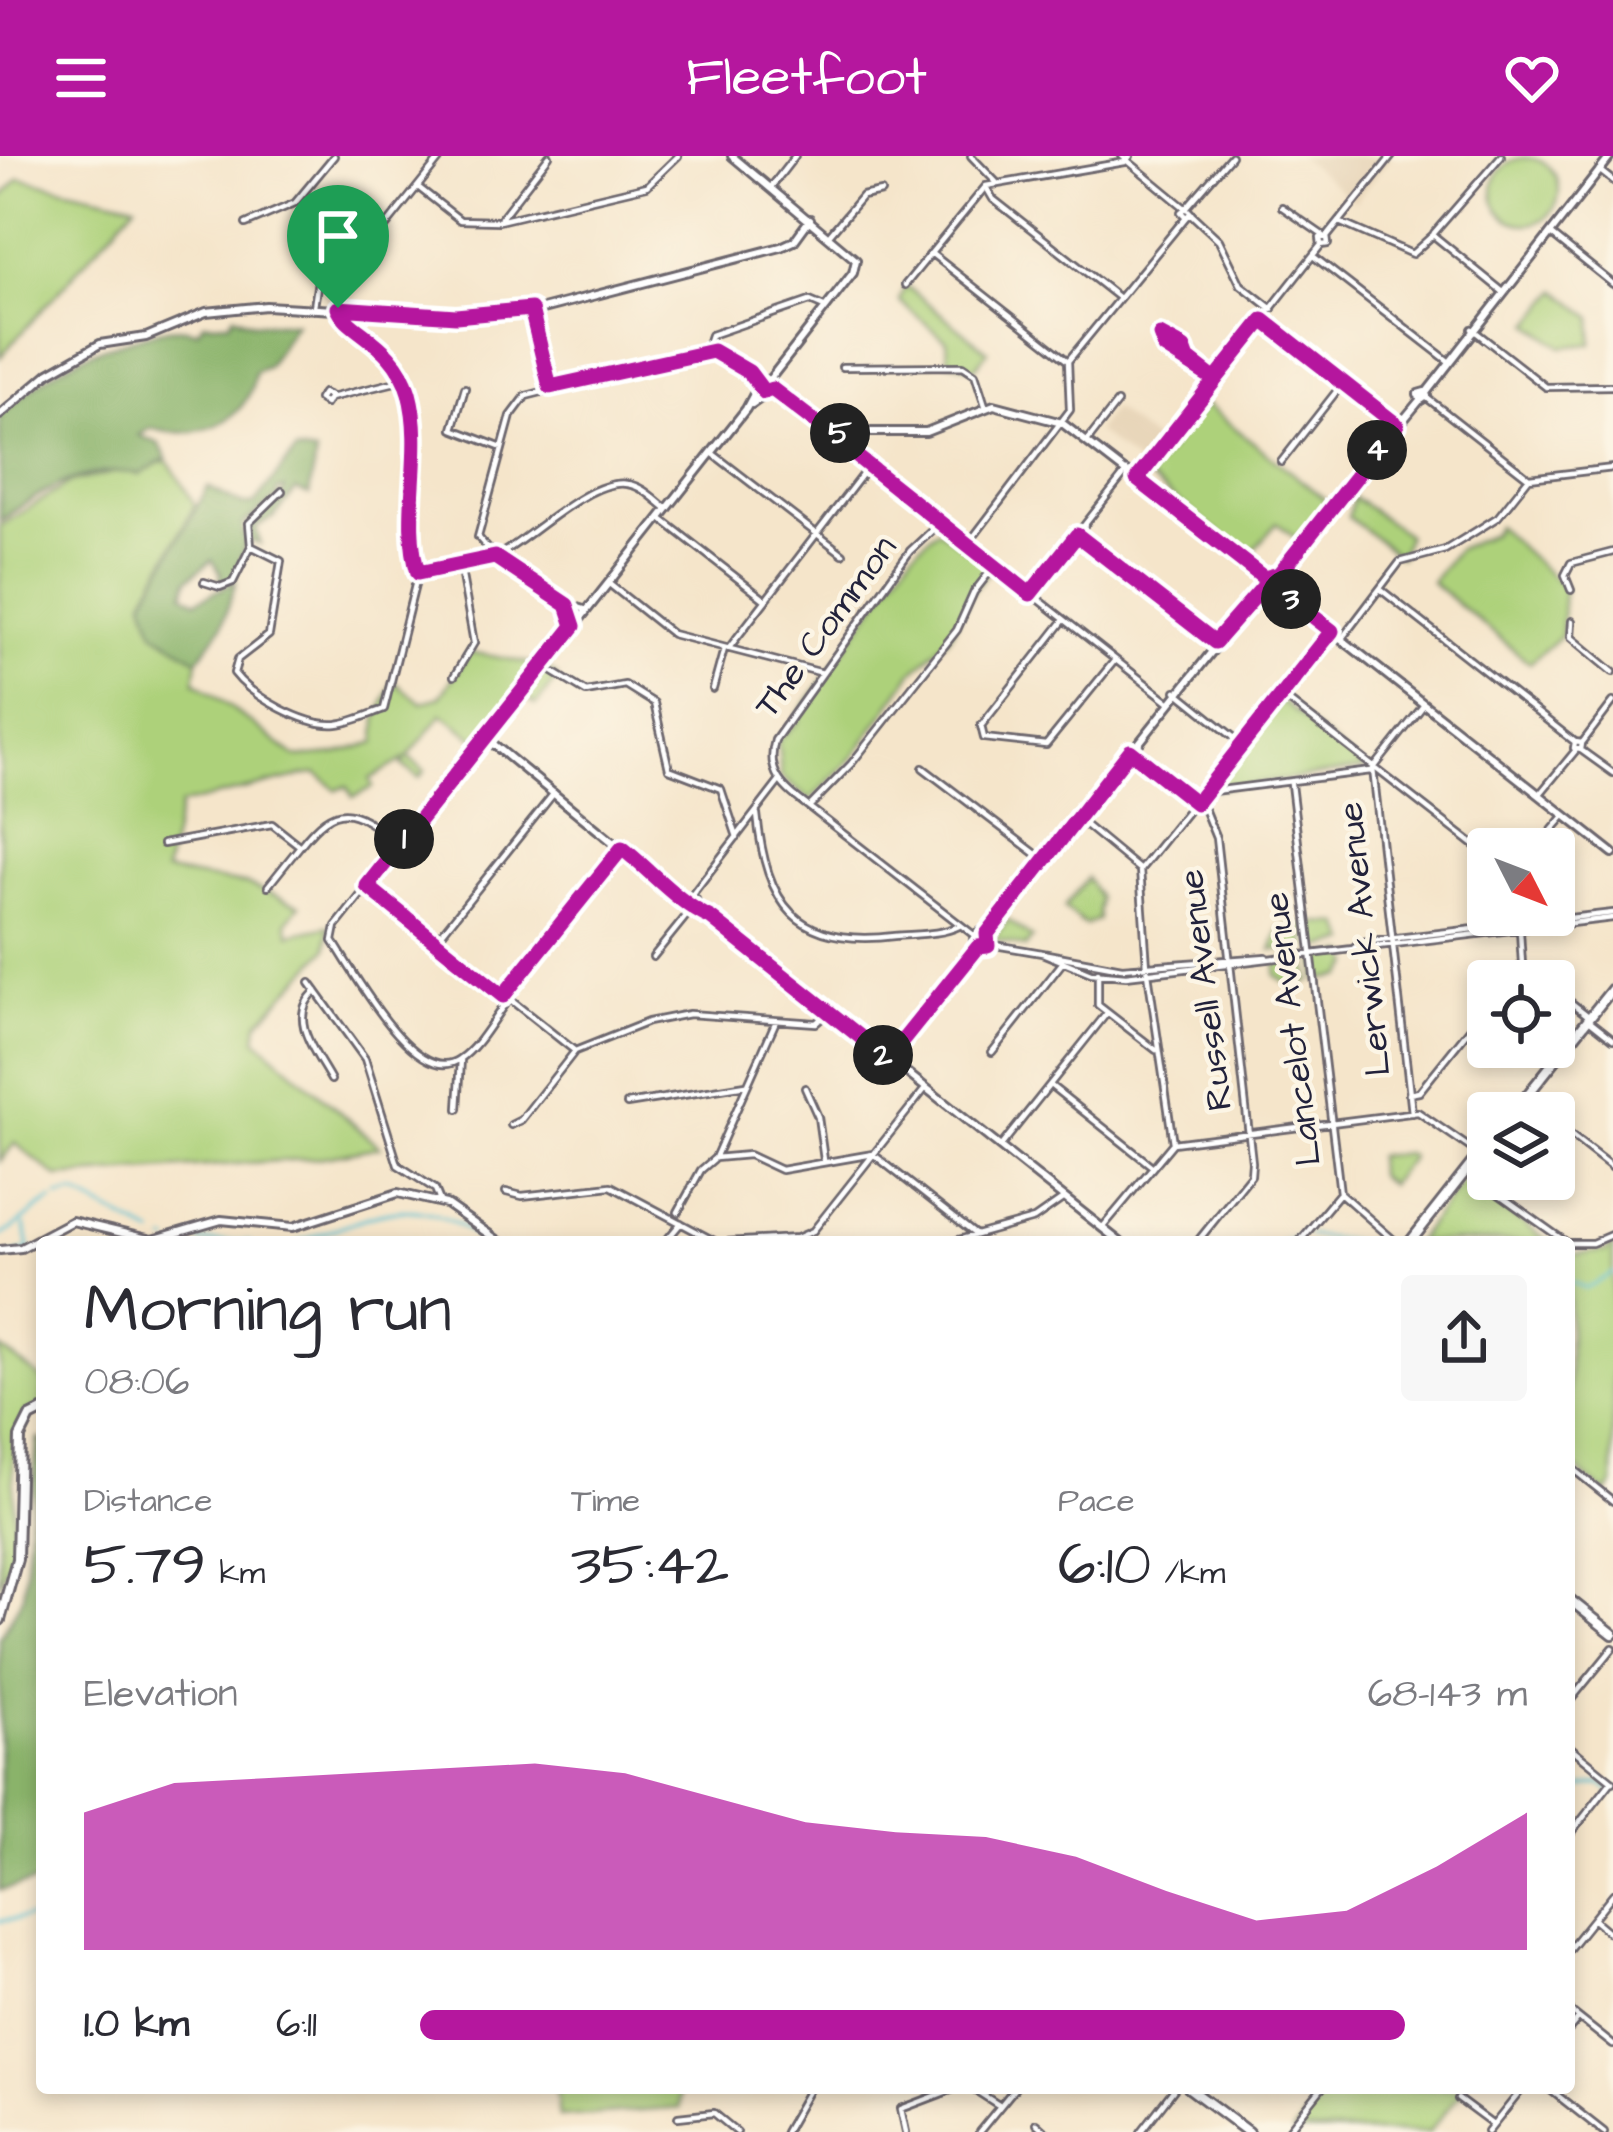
<!DOCTYPE html>
<meta charset="utf-8">
<style>
body{margin:0;font-family:"Architects Daughter",sans-serif;background:#f7f7f7;color:#2b2b33;height:100vh;display:flex;flex-direction:column;font-size:45px;white-space:nowrap}
*{box-sizing:border-box;margin:0}
p{font-size:39px;color:#7c7c81}
.icon{flex:none;width:66px;height:66px;fill:none;stroke:currentColor;stroke-width:2;stroke-linecap:round;stroke-linejoin:round}
.map{position:relative;flex:1;overflow:hidden}
.side{position:absolute;left:36px;top:1080px;width:1539px;height:858px;display:flex;flex-direction:column;background:#fff;border-radius:12px;box-shadow:0 6px 18px #0003}
.side>*{flex:none}
.needle{width:78px;rotate:132deg}
.tools{position:absolute;left:1467px;top:672px;display:grid;gap:24px}
.tools a{display:grid;place-items:center;width:108px;height:108px;border-radius:12px;background:#fff;box-shadow:0 6px 18px #0003;font-size:60px}
.pin{position:absolute;display:grid;place-items:center;width:102px;height:102px;color:#fff;margin:-123px -51px;border-radius:50% 50% 50% 0;rotate:-45deg;box-shadow:0 0 12px #0007}
.pin .icon{rotate:45deg}
.km{position:absolute;width:60px;height:60px;margin:-30px;border-radius:50%;background:#222;color:#fff;font-size:33px;line-height:60px;text-align:center}
.round{display:grid;place-items:center;flex:none;width:126px;height:126px;border-radius:12px;background:#f7f7f7}
.overview{display:flex;align-items:center;justify-content:space-between;height:204px;padding:0 48px}
h1{font-size:66px;font-weight:600;line-height:90px}
.metrics{display:grid;grid-template-columns:repeat(3,1fr);gap:18px;height:204px;padding:12px 48px}
.metrics div{display:grid;align-content:center}
.metrics b{font-size:60px;font-weight:600}
.metrics small{font-size:33px;font-weight:400}
.metrics p{font-size:33px}
.chart{height:336px;padding:24px 48px}
.chart p{display:flex;justify-content:space-between}
.chart svg{width:100%;height:216px;margin-top:12px;fill:#b5179e;opacity:.7}
ul{padding:0 48px;list-style:none;font-size:39px}
li{display:grid;grid-template-columns:192px 144px 1fr;align-items:center;height:90px}
li i{height:30px;border-radius:15px;background:#b5179e}
header{display:flex;justify-content:space-between;align-items:center;height:156px;padding:0 48px;background:#b5179e;color:#fff;font-size:54px;font-weight:600}
.map>svg:first-child{display:block}
</style>
<header><svg class="icon" aria-label="menu" viewBox="0 0 24 24"><path d="M4 6h16M4 12h16M4 18h16"/></svg>Fleetfoot<svg class="icon" aria-label="heart" viewBox="0 0 24 24"><path d="M12 20l-8-8c-3-5 5-10 8-4 3-6 11-1 8 4z"/></svg></header>
<div class="map">
<svg width="1613" height="1976" viewBox="0 0 1613 1976">
<rect width="100%" height="100%" fill="#fcf5e5"/>
<filter id="ink" filterUnits="userSpaceOnUse"><feTurbulence type="fractalNoise" baseFrequency=".00833" numOctaves="2"/><feDisplacementMap in="SourceGraphic" scale="24" xChannelSelector="R" yChannelSelector="G"/><feConvolveMatrix kernelMatrix="1 2 1 2 8 2 1 2 1" color-interpolation-filters="sRGB"/></filter>
<filter id="wash" filterUnits="userSpaceOnUse"><feTurbulence type="fractalNoise" baseFrequency=".004" numOctaves="4" result="noise"/><feDisplacementMap in="SourceGraphic" scale="48" xChannelSelector="R" yChannelSelector="G"/><feGaussianBlur stdDeviation="2.7" result="paint"/><feColorMatrix in="noise" values="0 0 0 0 0 0 0 0 0 0 0 0 0 0 0 0 0 1.4 0 .05"/><feComposite in="paint" operator="in"/></filter>
<g filter="url(#wash)">
<rect width="100%" height="100%" fill="#f5e5ca"/>
<path fill="#e7d4b7" d="M1299 0H1392L1355 46Z
M1113 253 1162 291 1144 314 1096 275Z"/>
<path fill="#add17a" stroke="#687a5a" stroke-width="3" d="M1493 35a33 33 0 1 1 66 0a33 33 0 1 1-66 0Z
M19 22 136 48 0 201V44Z
M905 129 988 195 975 212 948 205 947 185 899 145Z
M1558 134 1593 162 1592 188 1562 191 1531 168Z
M1205 248 1327 345 1297 383 1277 367 1248 400 1147 321Z
M168 305 195 349 144 444 154 475 198 504 195 525 296 601 336 598 376 586 377 563 393 525 422 547 440 541 470 496 544 510 558 521 536 549 522 538 482 588 442 558 408 601 425 615 419 622 402 609 406 602 370 623 373 631 353 641 347 630 337 634 317 618 306 619 180 649 165 716 246 728 300 749 287 766 290 778 329 770 327 793 258 867 256 883 380 991 318 1002 57 1021 15 987 0 1005V370L71 326Z
M1353 341 1407 379 1400 401 1348 361Z
M1497 370 1564 432 1561 479 1530 507 1431 426 1457 393 1492 378Z
M938 373 992 411 972 436 950 480 913 516 854 600 810 644 781 621 778 585 799 565 796 562 912 397Z
M1281 545 1365 613 1216 633 1214 628Z
M1087 722 1099 742 1098 764 1085 769 1064 752Z
M1008 764 1032 782 1025 791 992 783Z
M1314 767 1341 768 1349 786 1316 792Z
M1305 769 1306 793 1272 794 1280 772Z
M1347 797 1352 808 1343 820 1317 824 1316 801Z
M1306 801 1310 826 1288 828 1276 819 1277 805Z
M1406 997 1411 1001 1389 1028 1377 1019 1376 1000Z
M1464 1024 1549 1086H1415Z
M1613 1088V1328L1606 1337 1569 1307V1099L1606 1095Z
M0 1192 42 1223V1250L27 1256 13 1281 14 1393 0 1429Z
M556 1932H678L679 1952 559 1961Z
M1329 1932H1464L1429 1976H1293Z"/>
<path fill="#8ab36a" stroke="#566a52" stroke-width="3" d="M234 159 254 167H295L267 211 255 216C250 268 194 286 151 272L139 279 159 288 167 302 141 318C84 309 45 332 0 365V259C50 217 69 200 132 183 157 176 171 168 197 175L204 167 229 166Z
M296 295 316 298 309 339 296 334 274 361 256 371 260 388 250 385V368L281 343 285 333 277 334 278 340 243 368 245 389 234 423 218 428 221 418 212 404 188 423 184 437 196 445 236 426 222 470 198 504 154 476 144 444 208 331 243 349 254 348Z
M38 1283H42V1725L0 1734V1482L23 1440Z"/>
<g fill="none" stroke-linecap="round" stroke-linejoin="round">
<path stroke="#58c1d3" stroke-width="3" d="M58 1041 75 1038 154 1079
M1308 1079 1356 1086
M0 1080C22 1070 32 1053 53 1044
M167 1085 169 1086
M200 1086H250
M298 1086C373 1062 411 1029 483 1086
M1283 1086 1298 1082
M0 1102 29 1094 25 1069
M1569 1125 1586 1132 1613 1117
M1569 1633 1599 1628 1613 1636
M0 1765 42 1760"/>
</g>
</g>
<g filter="url(#ink)">
<g fill="none" stroke-linecap="round" stroke-linejoin="round">
<g stroke="#6c666d" stroke-width="10">
<path id="minor" d="M971 0 996 26
M1122 0 1185 52
M1599 14 1613 25
M418 31 460 64 499 65 647 30 678 0
M771 31 795 0
M986 31 993 43 1119 142
M1282 51 1324 80
M1186 52 1231 0
M1186 52 1191 57 1186 61 1181 56Z
M1191 58 1219 84 1241 129 1272 153
M501 62 549 0
M1339 66 1412 98 1433 79 1502 135
M246 68 295 47 334 0
M1434 77 1501 0
M830 78 862 40 881 36
M1552 79 1613 128
M1327 81 1392 0
M1327 81 1328 88 1321 89 1320 82Z
M932 98 1068 205
M1313 100 1447 204
M905 129 986 30 1125 6 1130 0
M314 151 319 117 370 90 442 0
M339 152C345 174 395 188 409 237 425 295 401 359 418 417L495 401 558 445 587 454
M531 153 548 229
M1263 164 1397 269
M1472 173 1546 231 1613 230
M706 194 711 179 810 145 824 151
M1188 203 1184 192 1160 179V188L1215 224
M842 211 963 210 975 218 985 249
M465 232 453 273 502 292
M323 237 330 240 326 248 319 243Z
M330 242 404 224
M1427 242 1529 322 1613 312
M842 277 845 291 1168 545
M1088 284 1117 247
M712 297 843 398
M1281 306 1343 227
M1137 323 1321 89
M667 353C655 344 643 330 627 328 589 322 529 384 495 401L478 381 511 260 526 240 706 194 732 204 760 227
M660 362 764 443
M941 366 910 395 775 584C765 618 785 633 809 651L851 608 957 474 974 436 995 409
M1077 379 1215 486
M968 388 1070 254 1068 205 1186 61
M251 390 249 367 282 335
M204 426 220 431 233 426 251 390 281 405 269 479 238 503 234 517C252 541 306 571 337 568 353 566 370 558 384 553L418 417
M608 427 672 478 823 517
M1380 433 1575 586
M1571 434 1565 419 1571 407 1613 396
M1030 438 1127 315
M567 449 574 470
M1064 464 981 570 984 582 1046 589 1115 504
M1572 465 1571 481 1613 516
M1343 481 1400 406 1445 394 1476 375 1498 361 1529 322
M729 492 868 311
M545 511 586 536 625 529 654 547 669 613 721 633 737 681
M454 520 474 487 460 409
M713 533 724 493
M1176 535 1242 588
M1280 538 1488 700
M486 582 336 770 333 785C353 815 417 934 460 903 479 891 494 861 508 844
M1575 586 1582 587 1581 594 1574 592Z
M1582 587 1613 546
M1581 594 1613 617
M1130 595 1205 655 1216 682 1252 1006 1251 1019 1197 1086
M923 612 1044 704
M1291 628 1340 1037 1396 1086
M1205 636 1371 615
M1539 639 1576 594
M809 651 975 780
M757 658C766 749 796 792 894 780 915 778 941 779 959 770
M1077 662 1140 714 1147 810 1173 987 1102 1072
M163 688 272 668 300 690C340 639 354 655 400 688
M1536 693 1565 659
M1140 714 1332 475
M268 730 300 690
M367 730 575 895 648 866 689 858 816 867 829 856
M691 740 778 627
M1519 759 1522 808 1544 825
M435 786 554 637
M989 788 1042 797 1091 817 1126 820 1613 762
M1354 792 1362 786 1613 757
M1042 797 1122 812 1266 801
M653 801 691 754
M1098 816V849L1156 894
M1508 825 1522 808
M310 827 365 903 398 1009 435 1033 440 1045
M1554 833 1587 859
M316 835C285 861 317 898 331 924
M503 840 622 692
M1589 864 1613 883
M992 896 1063 806
M1050 929 1153 1011
M805 932 818 961 824 1004
M1409 938 1419 936 1488 850
M1524 943 1542 957
M627 948 746 929
M458 953 461 903
M1412 957 1373 613 1423 550
M1554 966 1613 1012
M511 969 521 964 575 895
M1173 987 1418 956 1479 998
M1000 991 1107 857
M715 1002 749 999 781 1014 873 998 976 1079
M1466 1015 1566 1086
M506 1036 522 1040 611 1030 716 1086
M678 1056 701 1014 715 1002 776 865
M665 1086 681 1067
M726 1086 797 1082 813 1075 925 933
M951 1086 1034 1063 1064 1042
M1299 1086 1340 1037
M1569 1087H1592L1613 1078
M1569 1310 1613 1345
M1569 1546 1613 1492
M1569 1590 1613 1626
M1569 1680 1612 1625
M1594 1764 1613 1780
M1569 1793 1613 1738
M1569 1854 1613 1889
M1569 1874 1579 1862
M972 1932 1000 1950
M1548 1932 1604 1976
M1458 1943 1493 1969
M678 1961 714 1957 737 1976
M1036 1967 1046 1976
M785 1976 810 1932
M906 1976 901 1953 956 1932
M979 1976 1015 1932
M1141 1976 1175 1932
M1287 1976 1322 1932
M1488 1976 1523 1932"/>
</g>
<g stroke="#6c666d" stroke-width="12">
<path id="tertiary" d="M732 0 856 104 853 117 770 223
M773 233 829 276H926L994 249 1062 267 1264 423 1265 431 1274 430 1613 697
M1425 236 1427 240 1421 244 1418 238Z
M1426 237 1611 0
M752 248 773 233
M0 259 49 217 100 188 146 181 206 156 266 150 456 161 523 158 781 91 794 85 810 63
M1273 421 1420 244
M684 747a6 6 0 1 1 12 0a6 6 0 1 1-12 0Z
M683 744 486 582 746 253 761 225 770 223 773 233
M697 750 1120 1086
M974 784a8 8 0 1 1 16 0a8 8 0 1 1-16 0Z
M987 778 1264 430
M888 903 978 791
M0 1094 21 1092 72 1065 152 1084 221 1064 293 1071 398 1037 446 1048 500 1086"/>
</g>
<g stroke="#6c666d" stroke-width="14">
<path id="secondary" d="M1513 957 1613 832
M1410 1086 1488 987
M1569 1443 1613 1478
M0 1464 17 1403 20 1281 30 1261 42 1255
M1189 1932 1248 1976"/>
</g>
<use href="#minor" stroke="#fff" stroke-width="4.5"/>
<use href="#tertiary" stroke="#fff" stroke-width="6"/>
<use href="#secondary" stroke="#fff" stroke-width="8"/>
</g>
</g>
<g fill="none" stroke-linecap="round" stroke-linejoin="round" filter="url(#ink)">
<g stroke="#fff" stroke-width="24">
<path id="route" d="M338 152C346 176 395 186 409 237 425 295 401 359 418 417L495 401 567 449 574 470 367 730 503 840 622 692C651 715 679 748 711 762L888 903 978 791 988 790 987 778 1130 595 1196 647 1332 475 1274 430 1265 431 1264 422 1137 323 1215 224 1165 192 1160 179 1184 192 1188 203 1215 224 1263 164 1397 269 1279 418 1264 422V430L1215 486 1077 379 1030 438 845 291 842 277 823 272 772 233 764 236 749 216 713 195 550 231 531 153 456 160 338 152"/>
</g>
<use href="#route" stroke="#b5179e" stroke-width="15"/>
</g>
<g text-anchor="middle" dominant-baseline="central" stroke-width="9" stroke-linejoin="round" paint-order="stroke">
<g font-size="36" fill="#22223b" stroke="#fcf5e5">
<text transform="translate(826 471) rotate(-54)">The Common</text>
<text transform="translate(1365 783) rotate(-96)">Lerwick Avenue</text>
<text transform="translate(1206 834) rotate(-97)">Russell Avenue</text>
<text transform="translate(1293 873) rotate(-97)">Lancelot Avenue</text>
</g>
</g>
</svg>
<div class="tools">
<a><svg class="needle" viewBox="-14 -14 28 28"><path d="M0-13l5 13h-10z" fill="#e53935"/><path d="M0 13l5-13h-10z" fill="#7c7c81"/></svg></a>
<a><svg class="icon" aria-label="locate" viewBox="0 0 24 24"><circle cx="12" cy="12" r="6"/><path d="M12 2v4M12 18v4M2 12h4M18 12h4"/></svg></a>
<a><svg class="icon" aria-label="layers" viewBox="0 0 24 24"><path d="M12 4l9 5-9 5-9-5zM3 14l9 5 9-5"/></svg></a>
</div>
<div class="pin" style="left:338px;top:152px;background:#1e9e55"><svg class="icon" aria-label="arrive" viewBox="0 0 24 24"><path d="M6 21V4h12l-3 4 3 4H6"/></svg></div>
<b class="km" style="left:404px;top:683px">1</b>
<b class="km" style="left:883px;top:899px">2</b>
<b class="km" style="left:1291px;top:443px">3</b>
<b class="km" style="left:1377px;top:294px">4</b>
<b class="km" style="left:840px;top:277px">5</b>
<section class="side">
<div class="overview"><div><h1>Morning run</h1><p>08:06</p></div><a class="round"><svg class="icon" aria-label="share" viewBox="0 0 24 24"><path d="M12 15V3M7 8l5-5 5 5M5 13v7h14v-7"/></svg></a></div>
<div class="metrics">
<div><p>Distance</p><b>5.79<small> km</small></b></div>
<div><p>Time</p><b>35:42</b></div>
<div><p>Pace</p><b>6:10<small> /km</small></b></div>
</div>
<div class="chart"><p><span>Elevation</span>68–143 m</p>
<svg viewBox="0 0 160 44" preserveAspectRatio="none"><path d="M0 44V16L10 10L20 9L30 8L40 7L50 6L60 8L70 13L80 18L90 20L100 21L110 25L120 32L130 38L140 36L150 27L160 16V44z"/></svg>
</div>
<ul>
<li><b>1.0 km</b>6:11<i style="width:89%"></i></li>
</ul>
</section>
</div>
